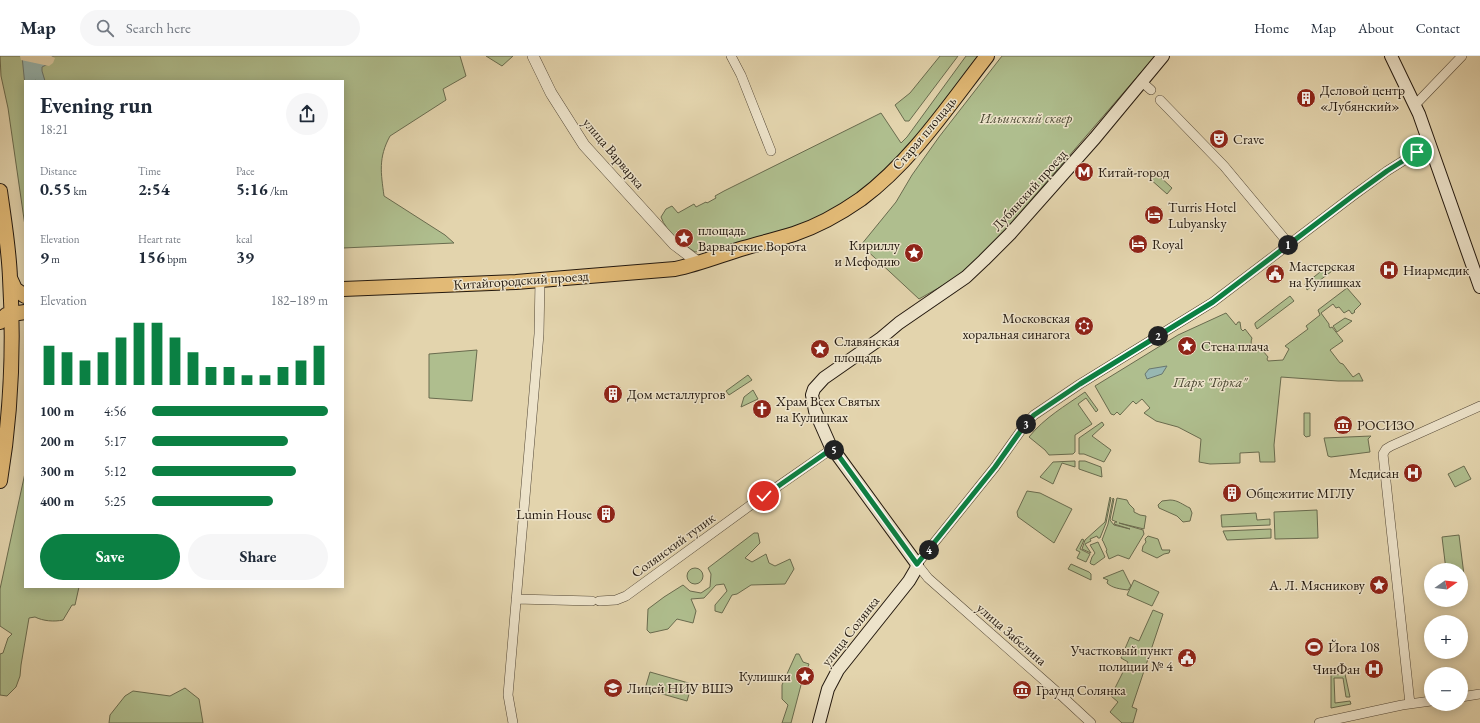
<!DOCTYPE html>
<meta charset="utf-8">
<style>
body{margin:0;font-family:"EB Garamond",serif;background:#f6f6f7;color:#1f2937;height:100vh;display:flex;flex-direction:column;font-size:15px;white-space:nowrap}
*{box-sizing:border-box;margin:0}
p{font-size:13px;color:#747a83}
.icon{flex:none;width:22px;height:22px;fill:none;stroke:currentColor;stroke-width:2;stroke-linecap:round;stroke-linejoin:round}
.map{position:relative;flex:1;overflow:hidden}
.side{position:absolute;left:24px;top:24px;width:320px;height:508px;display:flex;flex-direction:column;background:#fff;border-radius:0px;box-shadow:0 2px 10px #0003}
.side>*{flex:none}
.needle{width:26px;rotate:76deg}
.buttons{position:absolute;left:1424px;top:507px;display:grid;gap:8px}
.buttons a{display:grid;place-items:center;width:44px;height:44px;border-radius:50%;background:#fff;box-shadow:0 2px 10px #0003;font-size:20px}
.pin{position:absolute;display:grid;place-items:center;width:34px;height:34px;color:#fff;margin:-17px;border:2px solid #fff;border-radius:50%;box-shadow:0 1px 4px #0007}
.km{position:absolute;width:20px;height:20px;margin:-10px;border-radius:50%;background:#222;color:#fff;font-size:11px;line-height:20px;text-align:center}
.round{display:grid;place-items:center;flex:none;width:42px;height:42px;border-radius:21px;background:#f6f6f7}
.headline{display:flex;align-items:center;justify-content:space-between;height:68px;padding:0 16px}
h1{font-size:22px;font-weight:700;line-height:30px}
.metrics{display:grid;grid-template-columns:repeat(3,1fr);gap:6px;height:68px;padding:4px 16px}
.metrics div{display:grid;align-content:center}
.metrics b{font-size:17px;font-weight:700}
.metrics small{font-size:11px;font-weight:400}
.metrics p{font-size:11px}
.chart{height:112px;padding:8px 16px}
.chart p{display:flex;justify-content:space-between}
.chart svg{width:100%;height:72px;margin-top:4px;stroke:#0b8043;stroke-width:6}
.button{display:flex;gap:8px;margin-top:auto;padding:8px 16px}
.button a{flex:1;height:46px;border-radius:24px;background:#0b8043;color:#fff;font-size:16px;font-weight:700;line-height:46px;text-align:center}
.button a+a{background:#f6f6f7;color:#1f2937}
ul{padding:0 16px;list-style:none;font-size:13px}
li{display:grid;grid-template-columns:64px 48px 1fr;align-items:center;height:30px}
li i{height:10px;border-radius:5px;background:#0b8043}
header{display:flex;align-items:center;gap:24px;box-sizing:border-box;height:56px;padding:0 20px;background:#fff;border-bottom:1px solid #e0e1e3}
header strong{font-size:19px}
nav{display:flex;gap:22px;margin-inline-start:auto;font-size:14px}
.search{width:280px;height:36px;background:#f6f6f7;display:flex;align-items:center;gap:10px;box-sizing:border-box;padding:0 14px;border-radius:22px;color:#747a83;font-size:15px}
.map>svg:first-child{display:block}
</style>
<header>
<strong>Map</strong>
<div class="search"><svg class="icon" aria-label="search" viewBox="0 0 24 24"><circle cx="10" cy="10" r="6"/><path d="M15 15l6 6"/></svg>Search here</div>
<nav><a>Home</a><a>Map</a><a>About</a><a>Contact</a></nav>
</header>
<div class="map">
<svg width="1480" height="667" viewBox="0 0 1480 667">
<rect width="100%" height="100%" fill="#e3d4ad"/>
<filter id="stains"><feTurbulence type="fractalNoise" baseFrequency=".005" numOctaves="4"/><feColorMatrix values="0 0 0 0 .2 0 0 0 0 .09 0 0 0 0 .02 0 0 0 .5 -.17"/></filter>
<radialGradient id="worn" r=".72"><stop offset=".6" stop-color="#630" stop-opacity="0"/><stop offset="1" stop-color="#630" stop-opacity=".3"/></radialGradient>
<path fill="#afbe8e" stroke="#696b4e" d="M0 0H460L466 20 443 33 446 44 390 80C378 102 381 117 384 140L445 179 454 187 343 192V25H25V170L8 52 1 20Z
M486 0H513L502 10Z
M940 0H958L909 65H905L895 49 910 37Z
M966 0H978L907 94 856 140 813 164 795 172 726 192 695 196C683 188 666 176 661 161L666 153 672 150 678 157 694 148 696 151 706 146 707 147 716 142 715 140 724 135 881 57 901 87 907 81Z
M1002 0H1155L988 194 956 222 919 243 861 189 896 146 912 119 939 81Z
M1155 116 1172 132 1167 138 1149 122Z
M1329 209 1331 211 1334 209 1336 212 1307 234 1305 228Z
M1347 232 1361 248 1354 255 1355 256 1352 258 1349 254 1344 257 1339 251 1336 252 1333 248 1321 257 1329 268V270L1330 272 1332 271 1343 285 1330 294 1340 307 1343 308 1353 321 1359 317 1363 325H1338L1281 321 1274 389 1275 406H1260L1259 396 1240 397V407L1210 408 1199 406 1201 383 1178 371 1156 365 1144 357 1150 352 1142 343 1136 348 1133 345 1120 359 1117 356 1114 359 1111 358 1095 330 1178 279 1226 257 1236 269 1238 266H1240L1241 273 1243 275 1245 273 1252 282C1249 290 1254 296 1263 295L1268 301 1267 303 1268 305 1283 304 1289 293 1285 290 1308 273 1306 270 1320 259 1318 254Z
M1290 240 1294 245 1257 273 1255 269V267Z
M1345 262 1352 265 1337 276 1333 270Z
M477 294 472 345 429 342V298Z
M748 319 752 324 729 339 726 335Z
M753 334 758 343 741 351 744 341Z
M1085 336 1098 354 1096 356 1086 342 1078 348 1092 368 1075 379V396L1073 398 1049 399 1045 394 1029 381C1044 362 1065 350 1085 336Z
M1304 357H1310V380L1306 381 1304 379Z
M1102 366 1104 369 1092 380 1111 394 1104 406 1084 398H1079V382Z
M1371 380 1368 383 1370 396 1331 401 1328 400 1324 382Z
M1075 405V411L1062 407 1053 428 1040 421 1053 406Z
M1079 405H1085L1101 411 1102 421 1079 413Z
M1464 410 1471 423 1455 431 1448 418Z
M25 417V531H79L75 549H72L63 564C54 566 43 565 35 561L29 562 21 609 20 620 16 631 7 640 0 639V598L3 597 8 582 12 578 0 570V533Z
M1027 435 1040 437 1072 453 1054 487 1018 461 1017 456Z
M1110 441 1111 442 1106 467 1100 482H1098L1097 480 1090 483 1091 485 1085 488 1091 497 1082 493 1085 484 1105 466Z
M1113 442 1114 443 1110 464 1114 469 1130 473 1114 468 1115 466H1117L1112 464 1117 442 1127 444 1129 448 1134 453V456L1140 459 1146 460 1144 473 1119 467 1143 474 1144 478 1129 503 1118 499 1109 503 1106 495 1107 494 1103 485 1102 484 1108 468Z
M1170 444C1178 444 1183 449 1190 452L1192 457 1190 465 1183 466 1177 460 1159 452 1158 449 1162 445Z
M1317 454 1318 482 1275 483 1274 456Z
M1256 457 1257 464 1270 463V469L1222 471 1221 459Z
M1271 473V482L1227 484 1223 475Z
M754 477H758L760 487 745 502 752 506 766 498 769 507 775 510 790 503 794 513 785 528 751 529 737 538 732 539 722 557 715 555V549L727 535 724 528 716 529 704 542 691 543 696 555 693 567 677 563 668 573 650 577 647 574 648 553 664 541 683 529 690 535 701 537 710 531 711 518 708 512Z
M1459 479 1464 519H1461V514H1446L1442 481Z
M1148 480 1158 483 1162 494H1170L1169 497 1164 498 1157 502 1142 495 1143 490 1146 486 1145 483Z
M1082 483 1084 484 1080 493 1090 498 1086 506 1077 502 1080 496 1076 494Z
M1098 486 1105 501 1094 509 1091 508 1090 507 1092 501 1095 497 1090 489Z
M1071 508 1089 516 1091 518V524L1068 513Z
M687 520a8 8 0 1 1 16 0a8 8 0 1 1-16 0Z
M1123 514 1131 530 1128 534C1120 533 1112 532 1107 527L1108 524 1103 522Z
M1134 524 1159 536 1152 550 1127 539Z
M1153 554 1163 558 1132 651 1137 653 1133 667H1122L1110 656 1118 646 1111 640 1128 606 1121 602 1130 581 1139 585Z
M796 598H799L803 606 809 608 801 629 791 667H782L788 649 782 643V629Z
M650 616 692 628 687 645 645 633Z
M1345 618 1350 641H1346L1343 622H1334L1335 647 1350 645 1351 648 1331 652V619Z
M185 632 199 643 203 667H109L110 659 125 640 133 635 170 640Z"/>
<path fill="#97b7b2" stroke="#697770" d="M22 0H53L50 7 42 11V15L45 25H37L35 24 34 25H25V30Z
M1167 310 1162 318 1147 323 1145 318 1149 313Z"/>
<path fill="#e3d4ad" d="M20 0H51L55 2 53 7 49 10 21 4Z"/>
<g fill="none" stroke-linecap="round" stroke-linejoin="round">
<g stroke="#534736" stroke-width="10">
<path id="minor" d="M731 0 741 19 771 95
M1142 26 1151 34
M1160 44 1224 110 1289 188
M1415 49 1462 0
M764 440 833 392
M516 543 592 545
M599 545 616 544 626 540 759 443
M1461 641 1480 638
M1410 648 1383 398 1386 393 1391 390 1480 350
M513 667 508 639 539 278 540 224
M1091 667 1064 642 928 522 917 508 995 411 1027 366 1034 359 1080 328 1213 246 1354 139 1387 115 1430 88
M1319 667 1402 649 1431 645"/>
</g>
<g stroke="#534736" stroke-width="12">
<path id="tertiary" d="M533 0 551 37 584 89 674 188 699 207"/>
</g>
<g stroke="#23180e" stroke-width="14">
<path id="secondary" d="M1391 0 1419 58 1480 231
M819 667 828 633 838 614 909 525 916 513 917 508 830 389 815 355 812 339 814 333 824 322 880 283 899 267 966 221 984 204 1010 178 1095 82 1163 0"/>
</g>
<g stroke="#23180e" stroke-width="16">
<path id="primary" d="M0 135C4 164 9 193 10 222 14 290 11 359 0 425
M10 222 15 233 25 240
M343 233 516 226 675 213C699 208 721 199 744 192 761 187 778 183 794 178 818 170 841 157 861 143 912 105 949 49 987 0
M0 266 6 259 25 256"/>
</g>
<use href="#minor" stroke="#ede3ca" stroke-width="9"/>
<use href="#tertiary" stroke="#ede3ca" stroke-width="11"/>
<use href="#secondary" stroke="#ede3ca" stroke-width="12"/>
<use href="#primary" stroke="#e2ba76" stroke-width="14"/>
</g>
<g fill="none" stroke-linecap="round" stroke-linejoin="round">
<g stroke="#fff" stroke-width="8">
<path id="route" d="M764 440 833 392 917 508 995 411 1027 366 1034 359 1080 328 1213 246 1354 139 1387 115 1417 96"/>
</g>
<use href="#route" stroke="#0b8043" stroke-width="5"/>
</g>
<defs>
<g id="building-disc" transform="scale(1)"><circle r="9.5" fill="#8f2418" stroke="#ede3ca"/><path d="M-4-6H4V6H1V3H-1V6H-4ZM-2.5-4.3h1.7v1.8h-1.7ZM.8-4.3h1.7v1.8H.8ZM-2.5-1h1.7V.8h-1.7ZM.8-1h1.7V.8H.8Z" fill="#fff"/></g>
<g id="theatre-disc" transform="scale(1)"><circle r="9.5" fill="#8f2418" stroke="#ede3ca"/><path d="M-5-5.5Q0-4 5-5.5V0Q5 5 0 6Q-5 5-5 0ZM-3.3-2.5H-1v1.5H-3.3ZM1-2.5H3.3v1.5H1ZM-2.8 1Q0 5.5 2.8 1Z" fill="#fff"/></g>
<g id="metro-disc" transform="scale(1)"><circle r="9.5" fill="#8f2418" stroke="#ede3ca"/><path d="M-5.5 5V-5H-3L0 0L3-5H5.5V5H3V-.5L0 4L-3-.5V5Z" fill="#fff"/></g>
<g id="hotel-disc" transform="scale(1)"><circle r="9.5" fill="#8f2418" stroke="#ede3ca"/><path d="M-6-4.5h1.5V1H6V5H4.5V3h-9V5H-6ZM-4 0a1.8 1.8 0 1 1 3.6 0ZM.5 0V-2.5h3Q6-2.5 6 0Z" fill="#fff"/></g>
<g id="sight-disc" transform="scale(1)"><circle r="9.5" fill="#8f2418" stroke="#ede3ca"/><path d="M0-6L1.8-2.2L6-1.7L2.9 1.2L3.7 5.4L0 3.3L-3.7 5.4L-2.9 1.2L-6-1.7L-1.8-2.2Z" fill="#fff"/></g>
<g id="hospital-disc" transform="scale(1)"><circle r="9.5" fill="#8f2418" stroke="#ede3ca"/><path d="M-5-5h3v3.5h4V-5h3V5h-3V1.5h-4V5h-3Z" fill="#fff"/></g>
<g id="civic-disc" transform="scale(1)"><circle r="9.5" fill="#8f2418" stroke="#ede3ca"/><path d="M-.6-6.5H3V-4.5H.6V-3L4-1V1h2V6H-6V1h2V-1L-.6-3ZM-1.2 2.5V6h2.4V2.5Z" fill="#fff"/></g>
<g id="synagogue-disc" transform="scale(1)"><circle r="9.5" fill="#8f2418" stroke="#ede3ca"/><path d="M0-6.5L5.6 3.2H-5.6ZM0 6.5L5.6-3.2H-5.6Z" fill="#fff"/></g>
<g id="church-disc" transform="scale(1)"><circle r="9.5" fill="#8f2418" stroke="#ede3ca"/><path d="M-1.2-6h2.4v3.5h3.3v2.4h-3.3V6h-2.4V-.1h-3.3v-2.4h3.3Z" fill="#fff"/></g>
<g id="museum-disc" transform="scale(1)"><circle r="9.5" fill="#8f2418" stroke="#ede3ca"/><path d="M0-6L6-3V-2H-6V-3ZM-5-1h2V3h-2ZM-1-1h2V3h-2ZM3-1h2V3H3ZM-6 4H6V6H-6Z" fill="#fff"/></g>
<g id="stadium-disc" transform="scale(1)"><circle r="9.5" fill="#8f2418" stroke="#ede3ca"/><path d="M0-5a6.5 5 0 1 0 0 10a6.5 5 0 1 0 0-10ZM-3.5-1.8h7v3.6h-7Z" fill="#fff"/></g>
<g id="school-disc" transform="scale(1)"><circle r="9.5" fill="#8f2418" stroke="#ede3ca"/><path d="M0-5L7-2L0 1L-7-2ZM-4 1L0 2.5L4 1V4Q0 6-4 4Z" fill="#fff"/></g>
</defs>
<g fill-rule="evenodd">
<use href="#building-disc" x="1306" y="42"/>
<use href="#theatre-disc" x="1219" y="83"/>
<use href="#metro-disc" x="1084" y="116"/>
<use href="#hotel-disc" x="1154" y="159"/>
<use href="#sight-disc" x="684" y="182"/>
<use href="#hotel-disc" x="1138" y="188"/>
<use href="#sight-disc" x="914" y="197"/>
<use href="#hospital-disc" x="1389" y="214"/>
<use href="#civic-disc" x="1275" y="218"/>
<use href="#synagogue-disc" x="1084" y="270"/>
<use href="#sight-disc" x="1187" y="290"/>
<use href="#sight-disc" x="820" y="293"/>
<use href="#building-disc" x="613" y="338"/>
<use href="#church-disc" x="762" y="353"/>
<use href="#museum-disc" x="1343" y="369"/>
<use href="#hospital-disc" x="1413" y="417"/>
<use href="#building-disc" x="1232" y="437"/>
<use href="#building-disc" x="606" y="458"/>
<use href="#sight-disc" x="1379" y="529"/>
<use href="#stadium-disc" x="1314" y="591"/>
<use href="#civic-disc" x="1187" y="602"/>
<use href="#hospital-disc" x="1374" y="613"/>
<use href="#sight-disc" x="805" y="620"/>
<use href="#school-disc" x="613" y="632"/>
<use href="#museum-disc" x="1022" y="634"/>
</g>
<g text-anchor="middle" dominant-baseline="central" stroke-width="3" stroke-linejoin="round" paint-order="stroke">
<g font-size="14" fill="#23180e" stroke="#ede3ca" text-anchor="start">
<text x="1320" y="34">Деловой центр<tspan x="1320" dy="16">«Лубянский»</tspan></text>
<text x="1233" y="83">Crave</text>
<text x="1098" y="116">Китай-город</text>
<text x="1168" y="151">Turris Hotel<tspan x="1168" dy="16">Lubyansky</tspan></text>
<text x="698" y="174">площадь<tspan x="698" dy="16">Варварские Ворота</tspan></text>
<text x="1152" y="188">Royal</text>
<text x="900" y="189" text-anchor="end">Кириллу<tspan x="900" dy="16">и Мефодию</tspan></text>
<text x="1289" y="210">Мастерская<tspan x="1289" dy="16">на Кулишках</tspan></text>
<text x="1403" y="214">Ниармедик</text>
<text x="1070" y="262" text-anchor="end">Московская<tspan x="1070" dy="16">хоральная синагога</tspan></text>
<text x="834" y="285">Славянская<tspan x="834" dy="16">площадь</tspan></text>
<text x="1201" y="290">Стена плача</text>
<text x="627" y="338">Дом металлургов</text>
<text x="776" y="345">Храм Всех Святых<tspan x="776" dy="16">на Кулишках</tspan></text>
<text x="1357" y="369">РОСИЗО</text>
<text x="1399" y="417" text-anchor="end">Медисан</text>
<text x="1246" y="437">Общежитие МГЛУ</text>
<text x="592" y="458" text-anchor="end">Lumin House</text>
<text x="1365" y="529" text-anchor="end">А. Л. Мясникову</text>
<text x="1328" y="591">Йога 108</text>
<text x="1173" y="594" text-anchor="end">Участковый пункт<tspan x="1173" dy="16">полиции № 4</tspan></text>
<text x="1360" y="613" text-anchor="end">ЧинФан</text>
<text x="791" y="620" text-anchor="end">Кулишки</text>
<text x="627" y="632">Лицей НИУ ВШЭ</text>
<text x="1036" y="634">Граунд Солянка</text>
</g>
<g font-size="14" font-style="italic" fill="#4d4a34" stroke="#ede3ca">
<text x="1026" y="62">Ильинский сквер</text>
<text x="1210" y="326">Парк "Горка"</text>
</g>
<g font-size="14" fill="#23180e" stroke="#ede3ca">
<text transform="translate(924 77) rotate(-50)">Старая площадь</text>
<text transform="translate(614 97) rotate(50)">улица Варварка</text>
<text transform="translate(1029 134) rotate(-48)">Лубянский проезд</text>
<text transform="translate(521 224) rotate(-4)">Китайгородский проезд</text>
<text transform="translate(673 489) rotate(-36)">Солянский тупик</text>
<text transform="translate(850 575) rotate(-52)">улица Солянка</text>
<text transform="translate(1012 578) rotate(41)">улица Забелина</text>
</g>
</g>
<rect width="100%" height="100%" filter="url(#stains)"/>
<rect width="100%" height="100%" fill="url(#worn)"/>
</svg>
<div class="buttons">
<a><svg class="needle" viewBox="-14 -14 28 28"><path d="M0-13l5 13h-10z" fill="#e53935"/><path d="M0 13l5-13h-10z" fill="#747a83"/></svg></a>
<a>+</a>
<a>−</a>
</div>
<div class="pin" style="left:1417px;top:96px;background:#1e9e55"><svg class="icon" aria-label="arrive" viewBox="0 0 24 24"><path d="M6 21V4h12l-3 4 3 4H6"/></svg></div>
<div class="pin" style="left:764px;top:440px;background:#d93025"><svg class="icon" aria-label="check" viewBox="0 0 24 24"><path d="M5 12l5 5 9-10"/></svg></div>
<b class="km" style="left:1288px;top:189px">1</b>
<b class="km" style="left:1158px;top:280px">2</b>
<b class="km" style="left:1026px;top:368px">3</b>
<b class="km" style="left:929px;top:494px">4</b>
<b class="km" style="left:834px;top:394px">5</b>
<section class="side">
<div class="headline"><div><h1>Evening run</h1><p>18:21</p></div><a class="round"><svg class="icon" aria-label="share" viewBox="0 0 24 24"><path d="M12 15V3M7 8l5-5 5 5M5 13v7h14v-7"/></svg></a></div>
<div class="metrics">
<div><p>Distance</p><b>0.55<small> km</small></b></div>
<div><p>Time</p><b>2:54</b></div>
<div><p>Pace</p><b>5:16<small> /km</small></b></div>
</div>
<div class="metrics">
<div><p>Elevation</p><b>9<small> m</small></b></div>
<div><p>Heart rate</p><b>156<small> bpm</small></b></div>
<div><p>kcal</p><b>39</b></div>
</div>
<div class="chart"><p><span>Elevation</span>182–189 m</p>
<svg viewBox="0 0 160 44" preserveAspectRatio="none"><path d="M5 44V20M15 44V24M25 44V29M35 44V24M45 44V15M55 44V6M65 44V6M75 44V15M85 44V24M95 44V33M105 44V33M115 44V38M125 44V38M135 44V33M145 44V29M155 44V20"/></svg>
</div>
<ul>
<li><b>100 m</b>4:56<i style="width:100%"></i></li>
<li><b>200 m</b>5:17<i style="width:77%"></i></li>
<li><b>300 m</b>5:12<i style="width:82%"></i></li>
<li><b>400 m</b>5:25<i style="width:69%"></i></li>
</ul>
<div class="button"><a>Save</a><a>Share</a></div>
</section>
</div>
